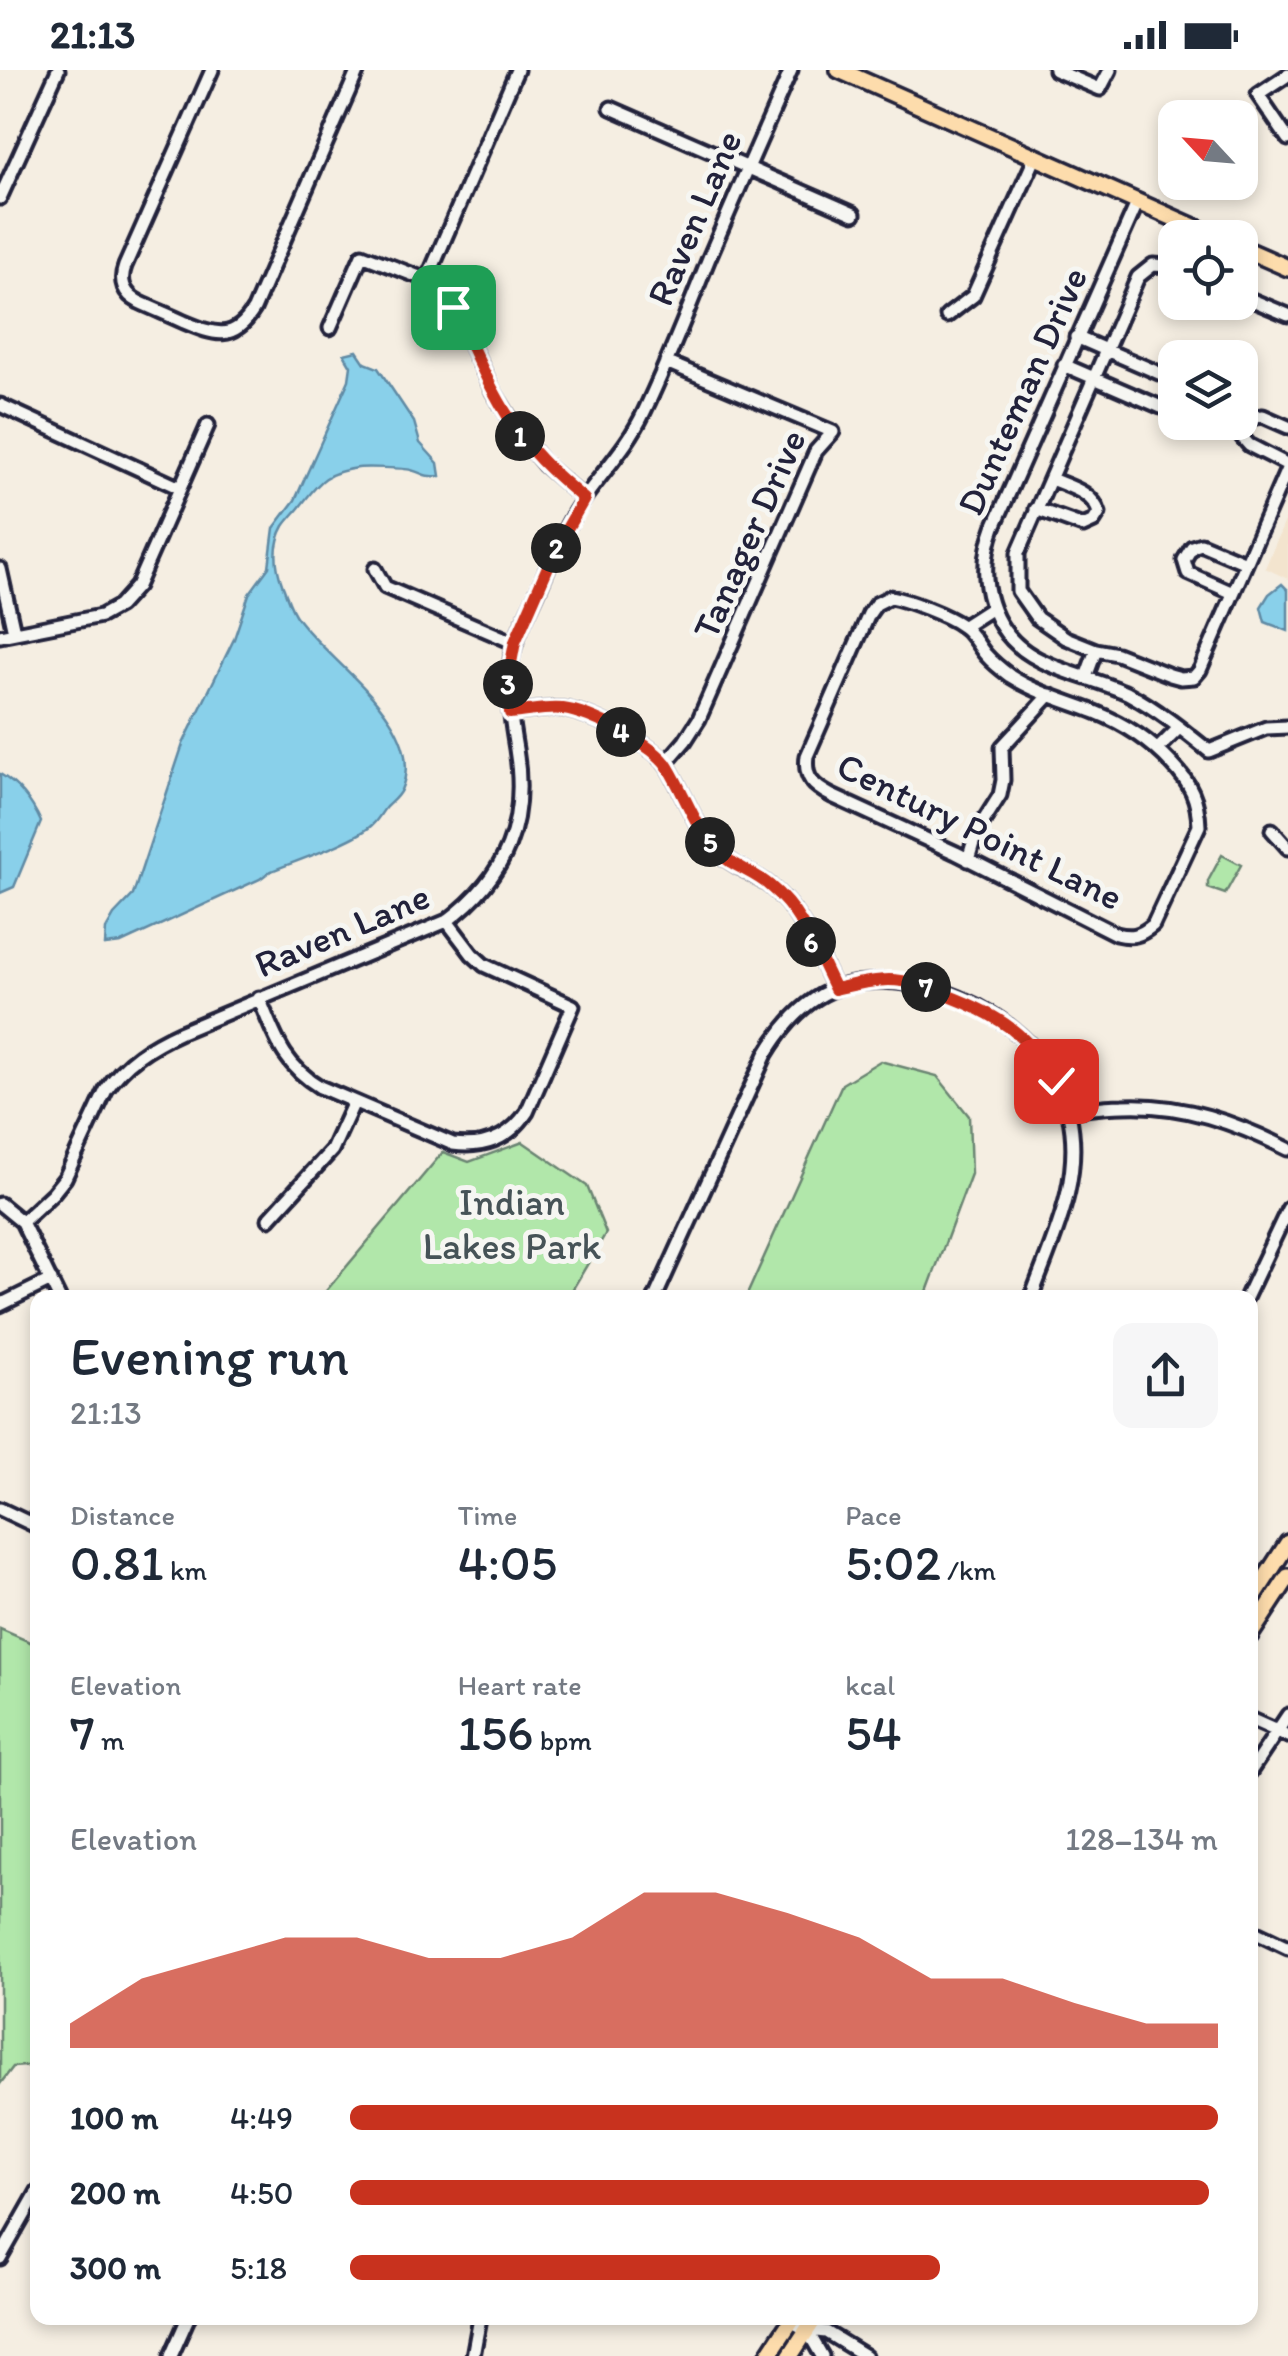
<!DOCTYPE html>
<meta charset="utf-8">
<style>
body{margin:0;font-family:Itim,sans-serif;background:#f6f6f7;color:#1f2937;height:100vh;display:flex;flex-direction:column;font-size:38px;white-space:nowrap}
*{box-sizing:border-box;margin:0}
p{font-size:32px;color:#747a83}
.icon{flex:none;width:55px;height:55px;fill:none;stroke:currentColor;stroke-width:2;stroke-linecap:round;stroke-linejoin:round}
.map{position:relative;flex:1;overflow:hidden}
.details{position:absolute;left:30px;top:1220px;width:1228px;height:1035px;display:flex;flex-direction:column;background:#fff;border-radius:20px;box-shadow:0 5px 15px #0003}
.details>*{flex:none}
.needle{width:65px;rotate:296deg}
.tools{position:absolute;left:1158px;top:30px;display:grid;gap:20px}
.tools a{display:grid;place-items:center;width:100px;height:100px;border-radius:20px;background:#fff;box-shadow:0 5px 15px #0003;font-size:50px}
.pin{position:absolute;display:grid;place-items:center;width:85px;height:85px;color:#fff;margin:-42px;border-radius:20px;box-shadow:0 5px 15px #0006}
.km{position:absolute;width:50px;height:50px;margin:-25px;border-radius:50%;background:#222;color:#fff;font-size:28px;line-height:50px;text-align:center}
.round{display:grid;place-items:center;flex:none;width:105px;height:105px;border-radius:20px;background:#f6f6f7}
.head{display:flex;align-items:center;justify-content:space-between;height:170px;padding:0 40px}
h1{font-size:55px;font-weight:600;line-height:75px}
.stats{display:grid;grid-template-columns:repeat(3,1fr);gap:15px;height:170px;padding:10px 40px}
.stats div{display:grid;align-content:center}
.stats b{font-size:50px;font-weight:600}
.stats small{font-size:28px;font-weight:400}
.stats p{font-size:28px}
.chart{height:280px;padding:20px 40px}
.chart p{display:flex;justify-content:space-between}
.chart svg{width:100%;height:180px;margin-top:10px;fill:#c8321e;opacity:.7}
ul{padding:0 40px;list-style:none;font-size:32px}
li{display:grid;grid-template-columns:160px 120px 1fr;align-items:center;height:75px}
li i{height:25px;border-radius:12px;background:#c8321e}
.status{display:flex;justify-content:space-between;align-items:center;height:70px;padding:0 50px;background:#fff;direction:ltr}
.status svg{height:28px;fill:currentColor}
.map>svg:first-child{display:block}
</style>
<div class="status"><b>21:13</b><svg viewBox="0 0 49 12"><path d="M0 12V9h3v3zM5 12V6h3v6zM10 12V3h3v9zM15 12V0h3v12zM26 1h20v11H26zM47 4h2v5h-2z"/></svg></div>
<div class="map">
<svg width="1288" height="2286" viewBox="0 0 1288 2286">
<rect width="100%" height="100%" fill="#f5eee2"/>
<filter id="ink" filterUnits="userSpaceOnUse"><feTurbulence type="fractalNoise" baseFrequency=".01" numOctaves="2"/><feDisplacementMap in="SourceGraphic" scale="20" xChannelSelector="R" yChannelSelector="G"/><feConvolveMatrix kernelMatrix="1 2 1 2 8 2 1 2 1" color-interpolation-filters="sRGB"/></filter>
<g filter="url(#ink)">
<path fill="#f3e4ce" d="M1288 444V509L1265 498Z"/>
<path fill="#b1e7aa" stroke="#6a8472" stroke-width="2.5" d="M1222 785 1241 795 1225 824 1208 818V811Z
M880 991 937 1006 969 1046 971 1104 925 1227H746L842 1014Z
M523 1072 587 1116 606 1163 568 1227H321L443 1082 469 1092Z
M0 1559 37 1575 38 1995 13 1997 0 2014Z"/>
<path fill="#89d0ea" stroke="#608aa4" stroke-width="2.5" d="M357 281 365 293 378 298 414 352 420 373 438 393 440 406C421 407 426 404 411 400 404 398 366 397 358 398 322 403 319 413 299 438 294 444 288 450 284 456 273 475 275 495 282 514 287 526 290 539 298 549 330 593 429 655 401 720 398 727 391 732 386 737 381 743 378 750 372 755 356 771 293 792 269 802L260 809 121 873 105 875 106 859 114 845 133 825 183 674 234 569 249 524 269 497 274 458 295 430 349 310 351 296 344 284Z
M1282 514 1288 520V561L1265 552 1261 537 1269 524Z
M0 704C19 715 32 732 41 752L14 817 0 823Z"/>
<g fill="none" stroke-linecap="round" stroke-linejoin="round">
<g stroke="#22223b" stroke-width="19">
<path id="minor" d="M212 0 125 196C119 212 124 224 139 232 154 239 169 245 184 252 215 265 234 272 254 239L358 0
M517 0 427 210 453 237 493 321 520 365 544 394 584 429
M1055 0 1100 19 1110 0
M1288 5 1258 25 1288 69
M611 38 854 144
M0 128 58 0
M1138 131 994 457C975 507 989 565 1040 590 1067 604 1099 610 1127 623 1157 639 1183 660 1209 681L1266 658 1288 657
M1175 198 1169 196 1153 195 1138 207 1018 483V521L1037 548 1066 568 1096 580 1117 584 1170 605 1181 608 1194 607 1200 600 1288 397
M1240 225 1288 245
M947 246 973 226 1036 86
M330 258 362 185 427 210
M1076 267 1175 310
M1064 295 1161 337 1172 339 1175 337
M0 335 180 418
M1288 357 1263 346 1249 348 1243 355 1242 367 1249 375 1288 395
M1036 439 1083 456 1094 451 1099 443C1093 422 1070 417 1051 409
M0 499 14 562
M375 499 385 517 515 573
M1233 523 1188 503 1184 490 1192 477 1201 474 1246 493
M890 527C907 530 947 545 962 556 972 562 978 576 986 585 993 593 1002 600 1010 606 1036 623 1067 631 1095 642 1125 654 1151 671 1172 694 1191 714 1198 729 1199 756L1153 855C1140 866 1132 868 1116 864L956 783 832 726C813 716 804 708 807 686L869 544 876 534Z
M964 556 992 538
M0 566 101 546 119 536 137 516 208 355
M1086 607 1096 580
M510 643C527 642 546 637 563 639 589 642 655 675 668 697 685 725 696 760 719 783 734 797 755 803 770 816 802 842 817 883 835 919
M1158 679 1179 658
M666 693 685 671 699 649 816 381 833 362 666 292
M1272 760 1288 778
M968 790 976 763 1000 725 1003 710 1002 677 1050 625
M259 928C275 966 282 994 320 1017L453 1074C484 1078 509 1069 527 1042L573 936 484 895 472 884 447 851
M1069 1041C1087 1039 1105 1036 1123 1036 1182 1033 1236 1053 1288 1079
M0 1134 22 1152 59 1228
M269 1149 332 1080 354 1032
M22 1152 53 1123 65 1108 106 1020C125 992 150 976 181 962L447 851C507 806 528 753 516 679 510 643 504 609 515 574 520 557 529 541 536 525 550 493 563 459 583 430 604 400 628 376 644 342 668 292 688 240 709 188 736 125 763 63 791 0
M655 1228 766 984C783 956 805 929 837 918 923 890 1049 953 1069 1044 1084 1109 1053 1168 1031 1228
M1246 1228 1288 1139
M0 1235 51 1210
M0 1439 38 1457
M1250 1649 1288 1666
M1250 1702 1288 1645
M1250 1860 1288 1878
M0 2188 38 2121
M790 2251 807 2260 826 2262 865 2286
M807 2260 822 2286
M171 2286 188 2248
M473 2286 480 2248"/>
</g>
<g stroke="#22223b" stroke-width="22">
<path id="major" d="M839 0 1219 168
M1240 177 1288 198
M1250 1532 1288 1473
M1250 1565 1288 1507
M768 2286 793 2248
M790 2286 815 2248"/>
</g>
<use href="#minor" stroke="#f6f6f2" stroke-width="11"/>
<use href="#major" stroke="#fddcac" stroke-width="15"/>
</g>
</g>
<g fill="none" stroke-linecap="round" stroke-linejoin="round" filter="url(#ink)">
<g stroke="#fff" stroke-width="20">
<path id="route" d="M453 237C475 281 493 329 523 368 540 392 562 410 584 429L557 476 515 572 508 609 510 643C527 642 546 637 563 639 589 642 655 675 668 697 685 725 696 760 719 783 734 797 755 802 770 816 802 842 817 883 835 919 853 915 870 910 889 910 910 910 929 918 949 926 998 945 1028 964 1056 1011"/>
</g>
<use href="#route" stroke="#c8321e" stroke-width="12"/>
</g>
<g text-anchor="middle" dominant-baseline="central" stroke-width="10" stroke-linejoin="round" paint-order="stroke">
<g font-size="38" fill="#22223b" stroke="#f6f6f2">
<text transform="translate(694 148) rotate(-67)">Raven Lane</text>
<text transform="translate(1022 321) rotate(-66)">Dunteman Drive</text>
<text transform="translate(749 464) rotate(-66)">Tanager Drive</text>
<text transform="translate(980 761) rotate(26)">Century Point Lane</text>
<text transform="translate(342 860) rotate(-23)">Raven Lane</text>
</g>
<g font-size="38" fill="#465357" stroke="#f6f6f2">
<text x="512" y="1132">Indian<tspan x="512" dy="44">Lakes Park</tspan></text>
</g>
</g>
</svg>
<div class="tools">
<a><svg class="needle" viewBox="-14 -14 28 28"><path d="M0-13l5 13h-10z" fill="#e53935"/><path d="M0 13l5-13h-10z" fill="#747a83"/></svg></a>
<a><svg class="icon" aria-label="locate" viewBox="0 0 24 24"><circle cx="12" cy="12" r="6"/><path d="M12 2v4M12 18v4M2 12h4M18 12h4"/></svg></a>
<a><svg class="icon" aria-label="layers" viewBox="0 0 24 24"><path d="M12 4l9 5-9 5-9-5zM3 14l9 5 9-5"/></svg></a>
</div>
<div class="pin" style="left:453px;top:237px;background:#1e9e55"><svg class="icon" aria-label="arrive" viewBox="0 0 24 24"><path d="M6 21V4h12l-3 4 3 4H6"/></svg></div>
<div class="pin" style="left:1056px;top:1011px;background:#d93025"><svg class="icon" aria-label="check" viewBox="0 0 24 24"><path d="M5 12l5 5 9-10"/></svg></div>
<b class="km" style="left:520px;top:366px">1</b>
<b class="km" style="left:556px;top:478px">2</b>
<b class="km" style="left:508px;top:614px">3</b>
<b class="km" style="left:621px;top:662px">4</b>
<b class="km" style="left:710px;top:772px">5</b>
<b class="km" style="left:811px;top:872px">6</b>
<b class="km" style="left:926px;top:917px">7</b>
<section class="details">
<div class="head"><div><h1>Evening run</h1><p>21:13</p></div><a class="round"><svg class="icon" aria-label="share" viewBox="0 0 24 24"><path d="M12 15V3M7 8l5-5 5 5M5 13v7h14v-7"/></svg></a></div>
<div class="stats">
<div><p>Distance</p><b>0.81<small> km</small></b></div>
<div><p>Time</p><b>4:05</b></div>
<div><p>Pace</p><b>5:02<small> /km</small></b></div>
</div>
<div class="stats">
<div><p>Elevation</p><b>7<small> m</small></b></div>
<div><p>Heart rate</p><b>156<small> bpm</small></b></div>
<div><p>kcal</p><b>54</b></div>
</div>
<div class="chart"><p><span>Elevation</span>128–134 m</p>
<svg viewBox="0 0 160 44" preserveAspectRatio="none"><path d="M0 44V38L10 27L20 22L30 17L40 17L50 22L60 22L70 17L80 6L90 6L100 11L110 17L120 27L130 27L140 33L150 38L160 38V44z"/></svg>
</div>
<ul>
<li><b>100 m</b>4:49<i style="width:100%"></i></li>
<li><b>200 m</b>4:50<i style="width:99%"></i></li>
<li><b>300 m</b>5:18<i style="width:68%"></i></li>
</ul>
</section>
</div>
